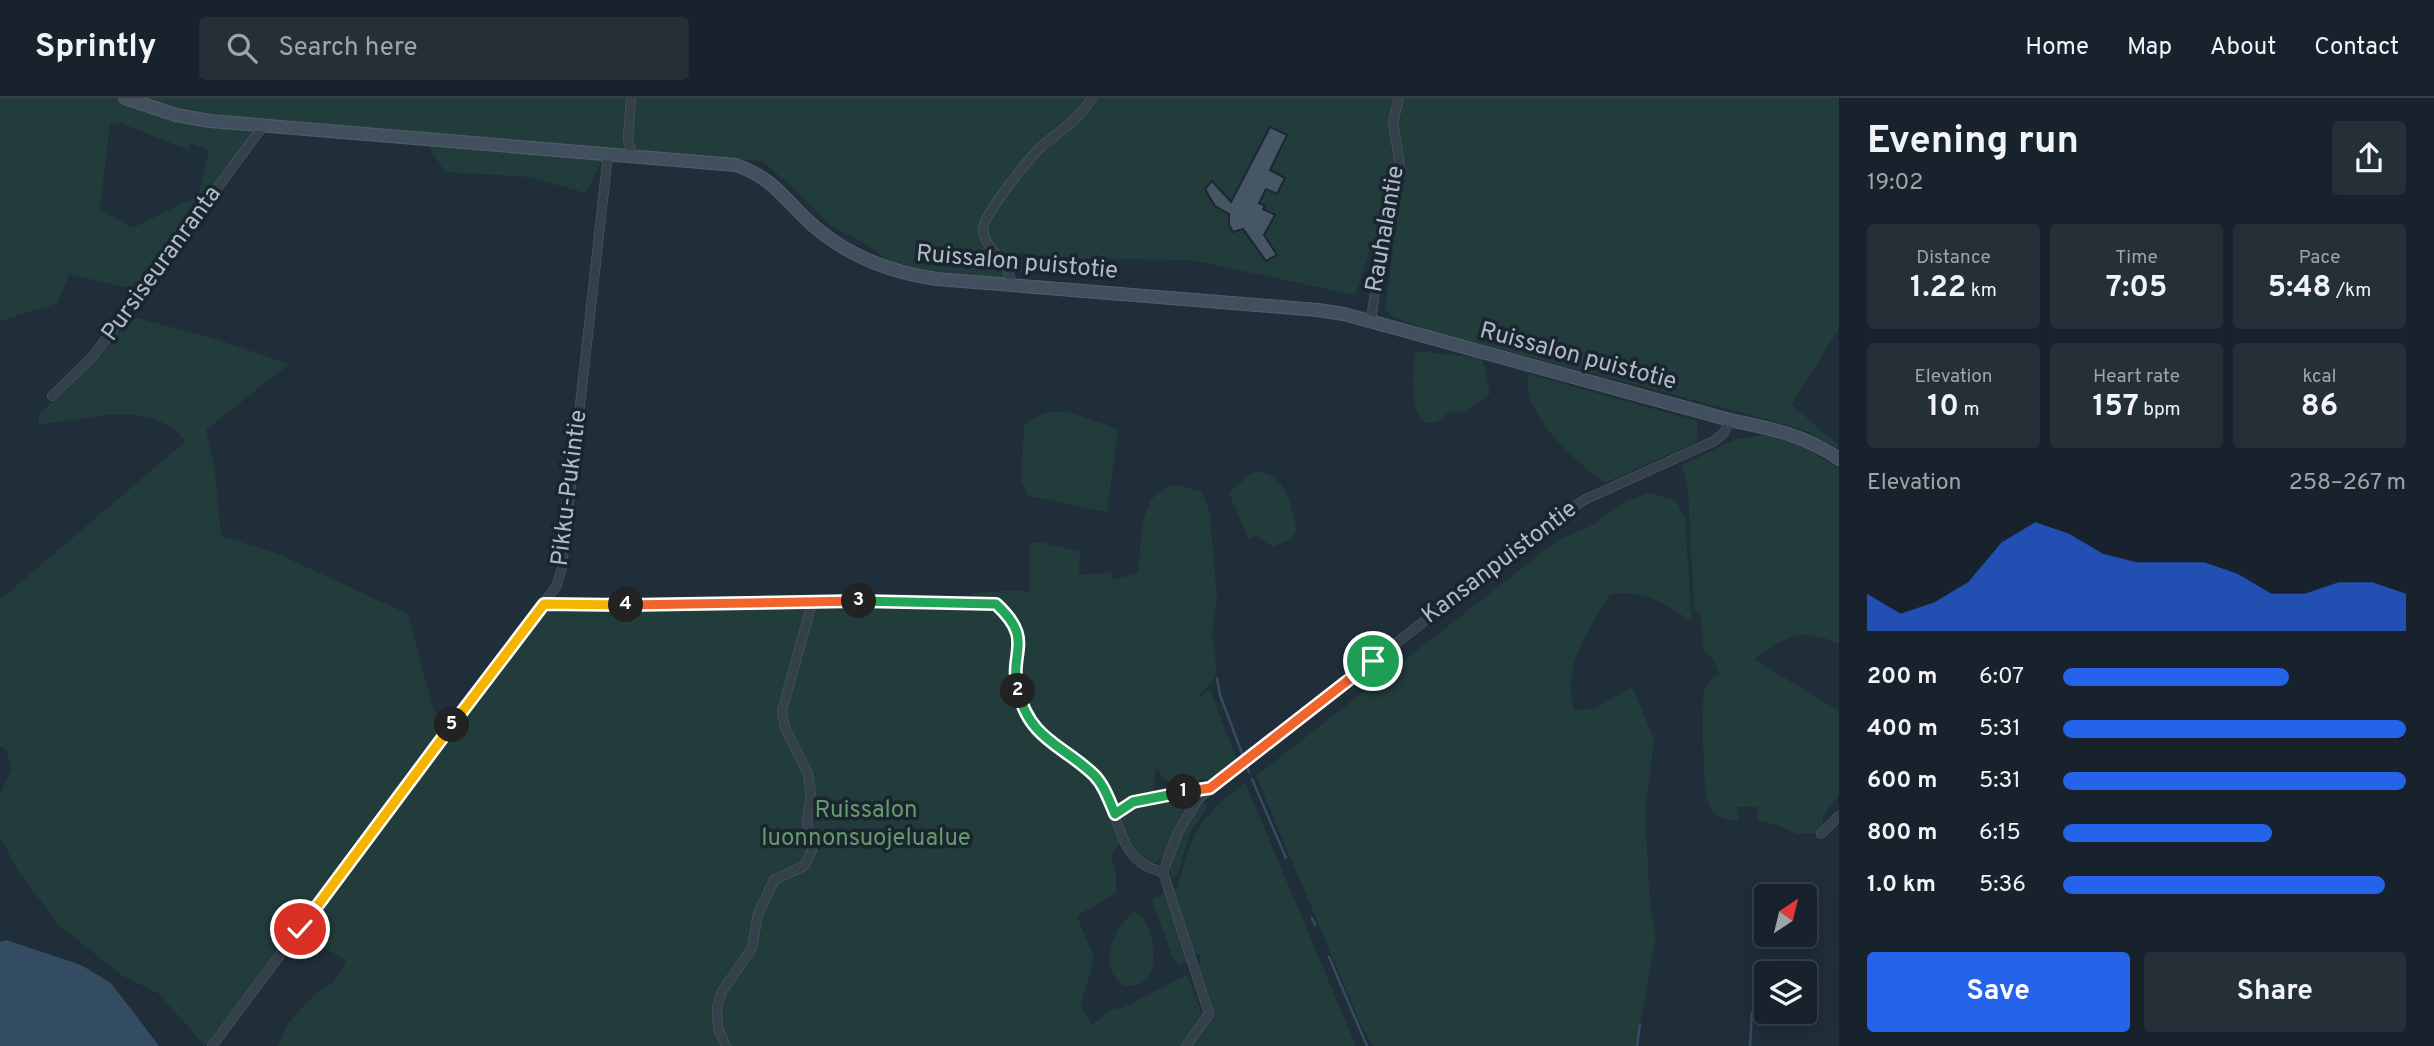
<!DOCTYPE html>
<meta charset="utf-8">
<style>
body{margin:0;font-family:Overpass,sans-serif;background:#252f38;color:#f1f3f6;height:100vh;display:flex;flex-direction:column;font-size:26px;white-space:nowrap}
*{box-sizing:border-box;margin:0}
p{font-size:23px;color:#9fa4a9}
.icon{flex:none;width:38px;height:38px;fill:none;stroke:currentColor;stroke-width:2;stroke-linecap:round;stroke-linejoin:round}
.map{position:relative;flex:1;overflow:hidden}
.sheet{display:flex;flex-direction:column;background:#18222c;width:595px}
.sheet>*{flex:none}
.needle{width:46px;rotate:35deg}
.tools{position:absolute;left:1754px;top:786px;display:grid;gap:14px}
.tools a{display:grid;place-items:center;width:63px;height:63px;border-radius:7px;background:#18222c;box-shadow:0 4px 18px #0003,0 0 0 2px #363f48;font-size:35px}
.pin{position:absolute;display:grid;place-items:center;width:60px;height:60px;color:#fff;margin:-30px;border:4px solid #fff;border-radius:50%;box-shadow:0 2px 7px #0007}
.km{position:absolute;width:35px;height:35px;margin:-18px;border-radius:50%;background:#222;color:#fff;font-size:19px;line-height:35px;text-align:center}
.round{display:grid;place-items:center;flex:none;width:74px;height:74px;border-radius:7px;background:#252f38}
.head{display:flex;align-items:center;justify-content:space-between;height:119px;padding:0 28px}
h1{font-size:38px;font-weight:700;line-height:52px}
.figures{display:grid;grid-template-columns:repeat(3,1fr);gap:10px;height:119px;padding:7px 28px}
.figures div{display:grid;align-content:center;border-radius:7px;background:#252f38;text-align:center}
.figures b{font-size:30px;font-weight:700}
.figures small{font-size:19px;font-weight:400}
.figures p{font-size:19px}
.chart{height:196px;padding:14px 28px}
.chart p{display:flex;justify-content:space-between}
.chart svg{width:100%;height:126px;margin-top:7px;fill:#2563eb;opacity:.7}
.action{display:flex;gap:14px;margin-top:auto;padding:14px 28px}
.action a{flex:1;height:80px;border-radius:7px;background:#2563eb;color:#fff;font-size:28px;font-weight:700;line-height:80px;text-align:center}
.action a+a{background:#252f38;color:#f1f3f6}
ul{padding:0 28px;list-style:none;font-size:23px}
li{display:grid;grid-template-columns:112px 84px 1fr;align-items:center;height:52px}
li i{height:18px;border-radius:9px;background:#2563eb}
header{display:flex;align-items:center;gap:42px;box-sizing:border-box;height:98px;padding:0 35px;background:#18222c;border-bottom:2px solid #363f48}
header strong{font-size:33px}
nav{display:flex;gap:38px;margin-inline-start:auto;font-size:24px}
.search{width:490px;height:63px;background:#252f38;display:flex;align-items:center;gap:18px;box-sizing:border-box;padding:0 24px;border-radius:7px;color:#9fa4a9;font-size:26px}
main{display:flex;flex:1;min-height:0}
.map>svg:first-child{display:block}
</style>
<header>
<strong>Sprintly</strong>
<div class="search"><svg class="icon" aria-label="search" viewBox="0 0 24 24"><circle cx="10" cy="10" r="6"/><path d="M15 15l6 6"/></svg>Search here</div>
<nav><a>Home</a><a>Map</a><a>About</a><a>Contact</a></nav>
</header>
<main>
<div class="map">
<svg width="1839" height="948" viewBox="0 0 1839 948">
<rect width="100%" height="100%" fill="#202e3a"/>
<path fill="#223b3b" fill-rule="evenodd" d="M0 0H1839V231L1791 306 1838 347 1839 351 1809 334 1781 325 1431 233 1394 219 1385 212 1393 150 1390 146 1372 145 1355 197 1191 162 1037 160 1021 154 1008 180 913 171 891 166 869 148 831 128 793 90 762 63 635 53 600 67 586 95 529 79 445 74 419 34 257 23 250 33 251 37 137 192 69 176 58 205 0 223ZM120 25 189 52 190 45 209 53 198 98 132 130 100 111 110 26Z
M129 218 206 238 289 266 206 332 215 372 221 438 276 455 408 516 434 614 450 626 205 948 158 895 121 877 59 827 18 773 0 739V696L12 671 6 652 0 648V502L186 343C146 298 90 323 39 326V317L87 270Z
M1415 253 1482 260 1490 296 1462 315C1447 307 1445 323 1432 325 1407 329 1413 265 1415 253Z
M1529 276 1697 323 1698 341 1695 345 1605 385C1578 365 1518 314 1529 276Z
M1047 314H1067L1118 331 1107 414 1028 398 1021 381 1024 329 1029 322Z
M1765 337 1807 350 1839 371V546C1799 528 1788 539 1754 561L1839 613V696L1823 719V731L1817 735 1797 736 1777 727 1758 723V709H1737L1739 723C1727 722 1716 720 1710 709 1702 698 1702 610 1704 593L1710 581 1720 577 1713 561 1704 555 1700 515 1694 512 1688 393 1682 367 1736 341Z
M1257 373C1287 378 1291 407 1297 432L1292 440 1273 449 1256 438 1248 441 1229 395 1250 376Z
M1177 387 1202 394 1210 415 1217 500 1212 535 1217 573 1213 583 1193 603 1210 591 1238 665 1209 686 1203 680C1188 689 1179 687 1163 681L1156 667 1153 695 1121 705 1106 702 1120 743 1111 759 1116 774V795L1077 818 1094 860 1081 907 1092 927 1115 909 1118 912 1187 877 1202 916 1211 913 1196 866 1202 863 1199 856 1193 855 1172 793 1178 789C1194 731 1197 722 1245 684L1356 948H278L288 925 319 893 333 885 346 863 303 836 536 521 546 514 971 503 974 495 1018 492 1030 495 1029 446 1041 444 1080 454 1079 477 1112 474V482L1138 475C1142 443 1137 391 1177 387Z
M1649 395 1676 402 1685 421 1692 524C1668 507 1639 489 1610 497 1587 533 1562 569 1574 612L1596 610 1632 589 1654 641 1645 715 1650 804 1656 840 1636 948H1373L1361 927 1256 678 1558 442 1593 427 1622 405Z
M1197 696 1183 716 1162 761 1152 765C1135 762 1111 729 1127 714 1138 702 1181 697 1197 696Z
M1203 703 1207 710 1190 735 1177 777 1169 781C1172 776 1168 771 1171 762 1177 740 1186 718 1203 703Z
M1165 793 1188 862 1181 868 1174 863 1152 802Z
M1135 814C1151 819 1157 858 1152 873 1149 879 1145 882 1140 886L1125 888C1096 873 1113 827 1135 814Z"/>
<path fill="#334c62" d="M6 842 81 867 111 885 159 948H0V844Z"/>
<g fill="none" stroke-linecap="round" stroke-linejoin="round">
<path stroke="#334c62" stroke-width="2.5" d="M1217 580 1220 597 1243 658
M1246 666 1249 674
M1252 681 1286 760
M1312 820 1315 827
M1329 859 1367 948
M1637 948 1640 927
M1750 948 1752 914"/>
</g>
<path fill="#465664" stroke="#1c2731" stroke-width="2" d="M1270 29 1287 37 1270 72 1285 80 1277 96 1266 91 1259 105 1265 108 1263 111 1275 117 1264 137 1277 157 1266 163 1243 131 1233 134 1229 127V116L1215 108 1205 91 1212 83 1231 104Z"/>
<g fill="none" stroke-linecap="round" stroke-linejoin="round">
<g stroke="#525e68" stroke-width="10">
<path id="street" d="M631 0 628 41 632 58
M1011 187C1010 160 984 153 983 131 983 117 1030 59 1042 48 1063 30 1075 26 1092 0
M1371 222 1380 160 1400 68 1393 24 1399 0
M52 298 93 258 263 28
M544 506 761 507 876 503 996 506C1038 545 1005 562 1021 604 1030 628 1049 646 1070 660 1082 668 1095 675 1102 687 1123 722 1115 763 1163 774
M1115 716C1143 696 1177 695 1210 690
M1821 736 1839 718
M212 948 557 487 562 469 608 56
M726 948 718 930 717 910 721 895 752 850 758 816 774 782 804 768 812 752 807 724 811 697 808 676 785 630 782 613 812 505
M1186 948 1209 916 1163 774 1178 734 1198 701 1557 419 1586 401 1714 343 1724 335 1730 322"/>
</g>
<g stroke="#525e68" stroke-width="14">
<path id="secondary" d="M125 0 176 17 210 23 736 67C769 79 779 94 803 118 840 155 887 174 937 181L1318 212 1344 216 1730 322C1769 330 1806 337 1839 361"/>
</g>
<use href="#street" stroke="#34404a" stroke-width="9"/>
<use href="#secondary" stroke="#424f5e" stroke-width="12"/>
</g>
<g fill="none" stroke-linecap="round" stroke-linejoin="round">
<g stroke="#fff" stroke-width="14">
<path id="split-1" d="M1184 694 1210 690 1373 563"/>
</g>
<g stroke="#fff" stroke-width="14">
<path id="split-2" d="M1018 593C1030 642 1063 647 1094 677 1104 687 1109 702 1115 716L1133 704 1184 694"/>
</g>
<g stroke="#fff" stroke-width="14">
<path id="split-3" d="M859 503 996 506C1036 543 1008 553 1018 593"/>
</g>
<g stroke="#fff" stroke-width="14">
<path id="split-4" d="M626 507 859 503"/>
</g>
<g stroke="#fff" stroke-width="14">
<path id="split-5" d="M452 627 544 506 626 507"/>
</g>
<g stroke="#fff" stroke-width="14">
<path id="split-6" d="M300 831 452 627"/>
</g>
<use href="#split-1" stroke="#f0652b" stroke-width="9"/>
<use href="#split-2" stroke="#22a559" stroke-width="9"/>
<use href="#split-3" stroke="#22a559" stroke-width="9"/>
<use href="#split-4" stroke="#f0652b" stroke-width="9"/>
<use href="#split-5" stroke="#f5b400" stroke-width="9"/>
<use href="#split-6" stroke="#f5b400" stroke-width="9"/>
</g>
<g text-anchor="middle" dominant-baseline="central" stroke-width="7" stroke-linejoin="round" paint-order="stroke">
<g font-size="24" fill="#afbbc7" stroke="#1a252f">
<text transform="translate(1386 131) rotate(-80)">Rauhalantie</text>
<text transform="translate(1017 165) rotate(5)">Ruissalon puistotie</text>
<text transform="translate(162 166) rotate(-54)">Pursiseuranranta</text>
<text transform="translate(1578 259) rotate(15)">Ruissalon puistotie</text>
<text transform="translate(570 390) rotate(-83)">Pikku-Pukintie</text>
<text transform="translate(1500 465) rotate(-37)">Kansanpuistontie</text>
</g>
<g font-size="24" fill="#65986b" stroke="#1a252f">
<text x="866" y="713">Ruissalon<tspan x="866" dy="28">luonnonsuojelualue</tspan></text>
</g>
</g>
</svg>
<div class="tools">
<a><svg class="needle" viewBox="-14 -14 28 28"><path d="M0-13l5 13h-10z" fill="#e53935"/><path d="M0 13l5-13h-10z" fill="#9fa4a9"/></svg></a>
<a><svg class="icon" aria-label="layers" viewBox="0 0 24 24"><path d="M12 4l9 5-9 5-9-5zM3 14l9 5 9-5"/></svg></a>
</div>
<div class="pin" style="left:1373px;top:563px;background:#1e9e55"><svg class="icon" aria-label="arrive" viewBox="0 0 24 24"><path d="M6 21V4h12l-3 4 3 4H6"/></svg></div>
<div class="pin" style="left:300px;top:831px;background:#d93025"><svg class="icon" aria-label="check" viewBox="0 0 24 24"><path d="M5 12l5 5 9-10"/></svg></div>
<b class="km" style="left:1184px;top:694px">1</b>
<b class="km" style="left:1018px;top:593px">2</b>
<b class="km" style="left:859px;top:503px">3</b>
<b class="km" style="left:626px;top:507px">4</b>
<b class="km" style="left:452px;top:627px">5</b>
</div>
<section class="sheet">
<div class="head"><div><h1>Evening run</h1><p>19:02</p></div><a class="round"><svg class="icon" aria-label="share" viewBox="0 0 24 24"><path d="M12 15V3M7 8l5-5 5 5M5 13v7h14v-7"/></svg></a></div>
<div class="figures">
<div><p>Distance</p><b>1.22<small> km</small></b></div>
<div><p>Time</p><b>7:05</b></div>
<div><p>Pace</p><b>5:48<small> /km</small></b></div>
</div>
<div class="figures">
<div><p>Elevation</p><b>10<small> m</small></b></div>
<div><p>Heart rate</p><b>157<small> bpm</small></b></div>
<div><p>kcal</p><b>86</b></div>
</div>
<div class="chart"><p><span>Elevation</span>258–267 m</p>
<svg viewBox="0 0 160 44" preserveAspectRatio="none"><path d="M0 44V31L10 38L20 34L30 27L40 13L50 6L60 10L70 17L80 20L90 20L100 20L110 24L120 31L130 31L140 27L150 27L160 31V44z"/></svg>
</div>
<ul>
<li><b>200 m</b>6:07<i style="width:66%"></i></li>
<li><b>400 m</b>5:31<i style="width:100%"></i></li>
<li><b>600 m</b>5:31<i style="width:100%"></i></li>
<li><b>800 m</b>6:15<i style="width:61%"></i></li>
<li><b>1.0 km</b>5:36<i style="width:94%"></i></li>
</ul>
<div class="action"><a>Save</a><a>Share</a></div>
</section>
</main>
